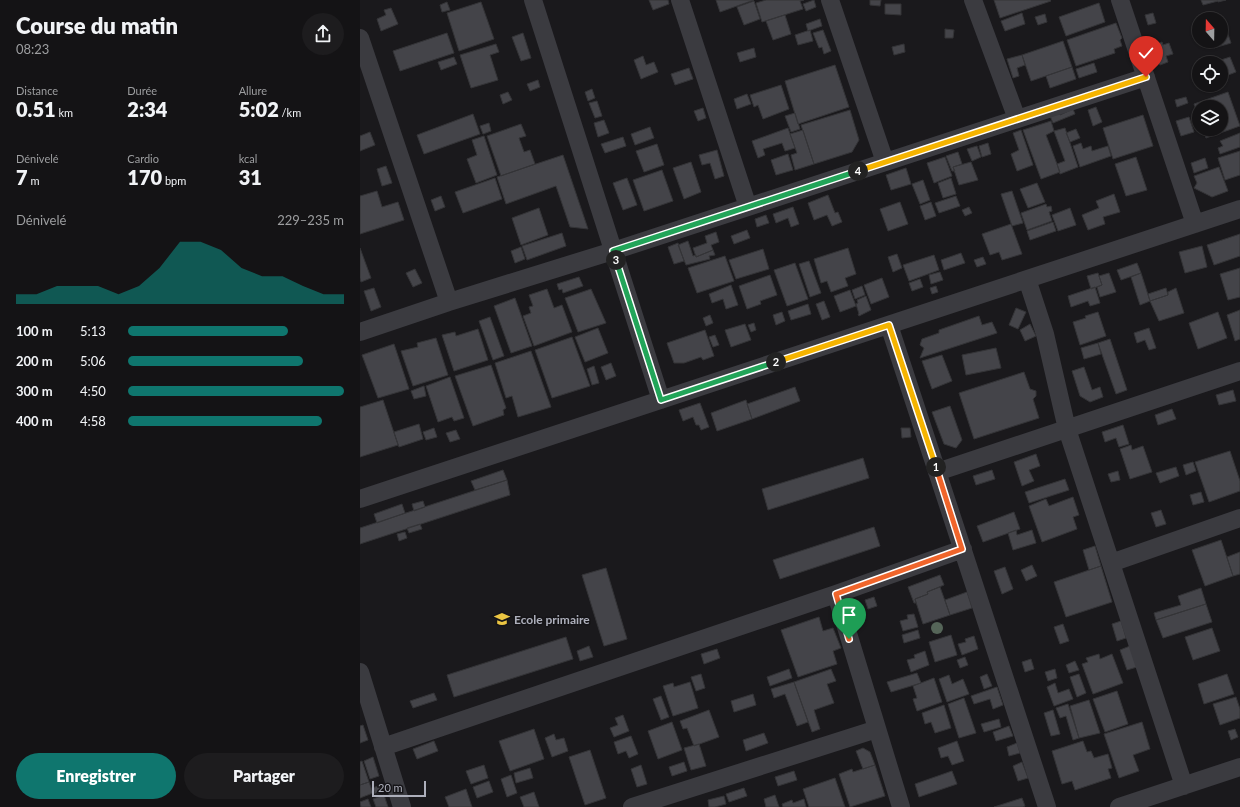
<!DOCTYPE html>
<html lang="fr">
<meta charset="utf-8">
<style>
body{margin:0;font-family:Lato,sans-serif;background:#1d1c1e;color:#f1f3f6;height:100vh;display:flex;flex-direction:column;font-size:15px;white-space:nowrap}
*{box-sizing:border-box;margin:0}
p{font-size:13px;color:#9d9ea0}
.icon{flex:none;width:22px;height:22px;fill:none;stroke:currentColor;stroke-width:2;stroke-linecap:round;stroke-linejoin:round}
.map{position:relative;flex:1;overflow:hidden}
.panel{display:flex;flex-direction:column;background:#141315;width:360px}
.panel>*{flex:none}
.needle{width:26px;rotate:340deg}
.fabs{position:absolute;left:832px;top:12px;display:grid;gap:8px}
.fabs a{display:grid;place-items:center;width:36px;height:36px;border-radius:50%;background:#141315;box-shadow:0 1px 3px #0004,0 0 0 1px #333234;font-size:20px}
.scale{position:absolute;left:12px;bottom:10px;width:54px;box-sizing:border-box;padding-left:4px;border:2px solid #adafbb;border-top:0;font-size:11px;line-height:14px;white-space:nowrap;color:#adafbb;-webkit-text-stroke:3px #151417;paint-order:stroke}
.pin{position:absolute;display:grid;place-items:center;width:34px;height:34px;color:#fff;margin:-41px -17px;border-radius:50% 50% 50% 0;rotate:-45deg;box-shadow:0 0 4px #0007}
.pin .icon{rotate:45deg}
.km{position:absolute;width:20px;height:20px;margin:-10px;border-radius:50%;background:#222;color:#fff;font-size:11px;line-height:20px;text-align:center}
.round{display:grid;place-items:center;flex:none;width:42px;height:42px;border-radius:21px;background:#1d1c1e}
.overview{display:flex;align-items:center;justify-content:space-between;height:68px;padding:0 16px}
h1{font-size:22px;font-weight:800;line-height:30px}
.metrics{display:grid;grid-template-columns:repeat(3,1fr);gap:6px;height:68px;padding:4px 16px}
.metrics div{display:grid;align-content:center}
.metrics b{font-size:20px;font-weight:800}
.metrics small{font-size:11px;font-weight:400}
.metrics p{font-size:11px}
.chart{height:112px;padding:8px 16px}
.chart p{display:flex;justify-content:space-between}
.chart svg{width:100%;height:72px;margin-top:4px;fill:#0f766e;opacity:.7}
.action{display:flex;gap:8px;margin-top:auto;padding:8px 16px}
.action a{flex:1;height:46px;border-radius:24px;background:#0f766e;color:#fff;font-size:16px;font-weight:800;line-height:46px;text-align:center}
.action a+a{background:#1d1c1e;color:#f1f3f6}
ul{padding:0 16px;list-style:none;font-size:13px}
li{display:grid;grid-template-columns:64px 48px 1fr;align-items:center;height:30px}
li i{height:10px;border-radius:5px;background:#0f766e}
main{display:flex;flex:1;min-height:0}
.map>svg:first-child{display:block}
</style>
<main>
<section class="panel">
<div class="overview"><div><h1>Course du matin</h1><p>08:23</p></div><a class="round"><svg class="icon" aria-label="share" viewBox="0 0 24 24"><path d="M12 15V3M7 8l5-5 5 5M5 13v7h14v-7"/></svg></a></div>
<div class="metrics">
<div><p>Distance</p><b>0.51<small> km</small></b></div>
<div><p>Durée</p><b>2:34</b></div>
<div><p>Allure</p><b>5:02<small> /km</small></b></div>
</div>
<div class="metrics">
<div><p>Dénivelé</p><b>7<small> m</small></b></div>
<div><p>Cardio</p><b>170<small> bpm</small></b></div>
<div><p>kcal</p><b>31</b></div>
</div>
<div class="chart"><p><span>Dénivelé</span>229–235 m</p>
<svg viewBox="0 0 160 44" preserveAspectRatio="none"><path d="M0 44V38L10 38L20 33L30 33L40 33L50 38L60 33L70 22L80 6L90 6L100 11L110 22L120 27L130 27L140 33L150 38L160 38V44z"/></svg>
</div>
<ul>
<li><b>100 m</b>5:13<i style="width:74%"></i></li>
<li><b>200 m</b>5:06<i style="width:81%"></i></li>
<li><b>300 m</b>4:50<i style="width:100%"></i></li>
<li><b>400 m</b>4:58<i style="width:90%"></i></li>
</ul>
<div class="action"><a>Enregistrer</a><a>Partager</a></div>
</section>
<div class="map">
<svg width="880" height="807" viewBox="0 0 880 807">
<rect width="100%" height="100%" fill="#1a191c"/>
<path fill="#444449" stroke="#343437" d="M289 0H308L309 4 293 10Z
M356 0H394L360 12Z
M406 0H444L440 1 443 9 402 22 396 3Z
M454 0 456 7 446 11 443 4Z
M510 0H521L520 6 510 5Z
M634 0H690L691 1 640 18Z
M841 0H866L858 2V1L843 5Z
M394 1 400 19 384 25 377 7Z
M87 2 90 10 82 12 80 5Z
M121 2 134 39 99 51 87 13Z
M739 3 745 22 706 36 699 17Z
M525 4H541V15L525 14Z
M31 8 38 24 21 31 17 19 26 15 24 10Z
M662 13 665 24 645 31 641 21Z
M793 13 796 23 788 25 785 15Z
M685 14 687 22 678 25 675 17Z
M425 15 431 34 413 40 406 21Z
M862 17 871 43 854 48 852 41H861V19H855Z
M460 19 462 26 448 31 446 24Z
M756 23 762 38 760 40 762 46 754 49 755 53 716 66 707 40Z
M585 29 594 30 593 38H585Z
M450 30 453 41 438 45 435 35Z
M463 30 471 51 464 54 462 47 459 48 453 33Z
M87 33 94 53 40 71 33 51Z
M163 33 171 58 161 61 152 37Z
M703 41 712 67 671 81 662 55Z
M802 42 803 45 809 43 813 54 806 56 808 62 800 65 795 61 789 47Z
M136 44 139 52 130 55 138 80 111 88 100 55Z
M544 44 545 52 534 55 532 47Z
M394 48 396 57 380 62 377 53Z
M662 55 665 65 657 68 659 76 653 78 647 59Z
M283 56 286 65 294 62 298 72 281 79 274 60Z
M94 57 97 64 81 70 78 62Z
M870 57 876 72 863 77 861 70V63H858V61Z
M734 63 737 72 719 78 716 69Z
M475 65 489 107 438 124 425 81Z
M712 67 716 79 690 88 686 76Z
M329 68 333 79 315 85 311 74Z
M178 80 180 87 170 91 167 84Z
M421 85 429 109 403 119 398 105 394 107 390 95Z
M232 89 235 98 228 101 225 92Z
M148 92 152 100 143 104 140 95Z
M868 92 880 126 846 138 843 129H861V107H839V117L834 104Z
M387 94 391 104 377 109 374 99Z
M826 97 828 103 817 107 815 100Z
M237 101 242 116 235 118 229 103Z
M736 107 742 122 733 126 728 110Z
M343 108 346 118 338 121 334 111Z
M713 109 715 114 693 123 690 116 699 112 700 115Z
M490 110 499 140 492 152 454 164 441 125Z
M435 113 440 129 431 132 425 116Z
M113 114 120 134 64 154 57 135Z
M783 115 793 146 753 159 743 128Z
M829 117 834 132 821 136 816 121Z
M244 120 249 133 238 137 234 123Z
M691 121 694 131 686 135 700 172 681 179 663 130Z
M129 123 131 131 123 134 120 126Z
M161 124 166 136 159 138 164 152 170 150 175 164 141 176 127 136Z
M290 127 294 138 275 145 271 134Z
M428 128 435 148 425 151 422 143 403 149 405 155 398 158 392 141Z
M705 128 718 167 700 174 697 164 705 161 694 131Z
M716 129 720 138 710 142 706 133Z
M443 130 454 164 435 170 431 155 437 153 430 134Z
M661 130 673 165 657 171 651 154 659 150 653 133Z
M10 132 15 145 0 151V136Z
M880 133V147L860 154 858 148 863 146 860 141Z
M124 136 137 175 116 183 107 159 117 155 112 140Z
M263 137 266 146 245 153 241 144Z
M628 143 631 154 622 157 619 146Z
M721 143 723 149 731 146 732 151 748 146 751 156 720 167 713 146Z
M297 144 304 165 284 172 276 151Z
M617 146 621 157 612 161 607 149Z
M357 150 364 176 355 179 350 163 342 165 339 155Z
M880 151V175L865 180 858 158Z
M598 152 602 164 593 167 595 171H592L586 156Z
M428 154 433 170 416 175 411 160Z
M203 155 228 229 210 227 196 186 146 204 137 177Z
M585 157 592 176 574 183 567 163Z
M776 157 787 190 766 196 755 164Z
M845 158 848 168 834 173 831 163Z
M331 162 341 192 324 199 313 168Z
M611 162 618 180 599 185 593 167Z
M26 166 32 183 22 186 17 169Z
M859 167 868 191 852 197 834 188 837 183 834 176Z
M546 168 551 184 531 190 526 175Z
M302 170 313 201 284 211 273 180Z
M135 178 142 199 103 213 95 192Z
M267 178 277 205 263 210 253 183Z
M591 178 596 194 583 198 578 183Z
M563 180 570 200 560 204 552 184Z
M677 183 685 202 668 208 660 189Z
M17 191 22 207 38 202 44 220 0 234V196Z
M652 191 663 223 652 226 641 194Z
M754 194 760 212 743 217 745 224 728 230 722 215 739 208 736 201Z
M468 195 475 213 478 212 482 222 472 226 467 215 454 220 448 203Z
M81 196 85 207 75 211 71 200Z
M596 196 600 206 579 213 575 203Z
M540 202 548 224 528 231 520 209Z
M571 202 576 216 565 220 560 206Z
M686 204 687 207 691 206 692 211 689 212 692 221 667 230 661 213Z
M433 207 439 224 431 227 428 218 416 223 413 214Z
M609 207 612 213 605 216 602 210Z
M179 208 188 235 161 245 152 218Z
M710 208 716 225 698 231 692 215Z
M406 215 409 223 397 227 395 219Z
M693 222 696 231 670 240 667 231Z
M651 224 662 254 642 260 639 252 630 255 622 234Z
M387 230 390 238 374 244 371 236Z
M356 232 359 242 351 245 353 250 336 257 333 248 347 243 345 236Z
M202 233 206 246 167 260 162 246Z
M880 234V256L854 265 847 245Z
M328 241 333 256 336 255V257L353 250 355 255 349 256 350 259 326 265 318 245Z
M318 243 324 261 314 264 308 247Z
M842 246 847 267 825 273 819 252Z
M161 247 165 259 155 263 151 251Z
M0 248 11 278 1 282 0 278Z
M488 248 496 274 485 278 488 286 471 292 467 281 461 283 454 259Z
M403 249 409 269 376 279 369 260Z
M601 253 605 263 584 270 581 260Z
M537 254 542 268 533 272 528 257Z
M574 255 579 270 549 281 543 265Z
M365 256 374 281 337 293 328 268Z
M623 257 626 264 617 267 614 260Z
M449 261 461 293 450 297 439 264Z
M435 263 448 299 427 306 414 270Z
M777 263 781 273 761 280 757 270Z
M880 268V297L868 300 860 274Z
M55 269 62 283 53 287 46 273Z
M580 272 583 280 571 284 569 275Z
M738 273 742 285 731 289 727 276Z
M749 273 756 292 740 297 737 287 742 285 739 276Z
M781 273 790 301 780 305 771 277Z
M410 275 417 295 400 301 401 304 387 309 379 286Z
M219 277 223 286 203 293 202 289 199 290 197 284Z
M522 278 529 297 511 304 504 285Z
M560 279 563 287 552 291 549 283Z
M371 285 378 305 366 309 363 299 352 303 349 294Z
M502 286 505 295 495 299 492 290Z
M576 286 578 292 572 294 570 288Z
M735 287 740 303 730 306 728 301 711 307 708 296Z
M14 288 21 307 11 311 4 291Z
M806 288 808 295 790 301 788 294Z
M816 288 824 313 799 321 790 301 808 295V292Z
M187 289 194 308 202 305 212 332 174 346 163 316 171 313 169 307 173 306 169 295Z
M231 289 246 323 218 332 205 298Z
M490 290 496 306 480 312 474 296Z
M506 296 511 310 499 316 498 314H499L496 304 498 303 497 300Z
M155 298 172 346 151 353 134 306Z
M464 301 470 317 462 320 456 304Z
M448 304 451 314 431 320 428 311Z
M656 308 666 312 658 329 649 325Z
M880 310V339L875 341 867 315Z
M422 312 425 321 416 325 413 315Z
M738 312 746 336 720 345 713 322 726 318 725 316Z
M858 312 867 338 838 349 829 323Z
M350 315 353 323 346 326 343 318Z
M619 316 622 325 632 322 637 333 560 358 564 348 560 345 562 339 579 333V330Z
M130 317 144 356 133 360 119 321Z
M394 323 396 330 391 332 388 325Z
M385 324 391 340 371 347 365 330Z
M670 324 676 336 665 341 660 330Z
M238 328 248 353 225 362 215 337Z
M789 328 796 348 789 350 785 340 777 343 774 333Z
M118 329 128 360 94 371 82 335 95 332 96 336Z
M345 330 354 356 343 360 341 357 324 363H314L307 343Z
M355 335 359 345 353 347 349 337Z
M212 337 230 386 192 398 175 350Z
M76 338 88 375 53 386 41 351 58 347 57 343Z
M750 339 767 390 756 394 738 343Z
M738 343 741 354 724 359 721 348Z
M34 344 49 389 18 398 2 355Z
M636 348 641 368 606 375 602 355Z
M171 351 191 407 158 417 152 396 146 398 135 363Z
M582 355 592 381 572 389 562 361Z
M251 363 256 376 246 380 241 367Z
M131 365 146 408 143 410 144 415 113 426 95 376Z
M234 366 239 383 232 385 227 369Z
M724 367 732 390 740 387 743 397 730 402 720 396 712 371Z
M664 372 670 389 676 391V396L673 399 679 418 614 439 599 393Z
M90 377 104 418 94 421 92 417 78 422 66 386Z
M64 386 66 396 54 399 51 391Z
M435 387 440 401 392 419 387 404Z
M873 390 876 401 859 405 856 395Z
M23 400 38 445 0 457V407Z
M386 400 392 419 357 431 351 413Z
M340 403 349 427 341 430 339 425H336L333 417 323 421 319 410Z
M590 406 602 440 596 448 584 444 572 412Z
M812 409 816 419 798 425 795 415Z
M59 424 63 439 39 447 34 432Z
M763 425 769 444 759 447 756 438 745 442 742 432Z
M74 428 77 437 66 440 63 432Z
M541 428H550L551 437 542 438Z
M96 430 100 439 90 442 86 433Z
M771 445 772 450 783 446 792 472 770 479 760 449Z
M870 451 880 481V491L849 502 835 462Z
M676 454 680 466 669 470 674 481 662 486 654 462Z
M503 458 509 478 408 510 402 489Z
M833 462 836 471 826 475 823 465Z
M816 467 819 476 800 483 796 473Z
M143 470 147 480 115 490 111 481Z
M632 470 635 479 616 485 613 476Z
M758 471 760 480 751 482 748 474Z
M705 479 709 490 669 503 665 492Z
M147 480 150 495 0 544V528Z
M841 492 844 502 833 505 830 495Z
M713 497 719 515 713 517 717 529 682 542 669 506 686 499 689 506Z
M63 501 65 507 54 511 52 504Z
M42 504 45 513 17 523 14 514Z
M801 510 806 524 796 527 791 513Z
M654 512 660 529 623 542 617 526Z
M60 524 62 529 49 533 47 528Z
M514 527 520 546 420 579 413 560Z
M656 530 657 535 672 530 676 543 653 550 648 533Z
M45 532 47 538 39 541 37 534Z
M861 540 873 576 845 586 832 550Z
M735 546 741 566 729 570 723 550Z
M880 552V574L873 576 867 557Z
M672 565 677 576 666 581 661 570Z
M741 566 752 602 706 617 694 582Z
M645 567 653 589 642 594 634 571Z
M246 568 267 639 244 646 222 575Z
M580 575 584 585 567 592 568 594 555 599 556 603H554L548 587Z
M580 587 590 615 563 624 555 599 568 594 567 592Z
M841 588 846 604 796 620 794 613 821 605 818 596Z
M607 592 612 608 590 615 585 600Z
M514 597 517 606 508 609 505 600Z
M846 604 852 622 803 638 796 620Z
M554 614 558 627 543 631 540 621 548 619 547 615Z
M459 617 463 631 473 628 481 648 473 651 477 664 438 677 421 630Z
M761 621 766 638 757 641 752 624Z
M703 624 709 641 700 644 694 627Z
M852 628 860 651 833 660 825 637Z
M558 630 560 638 544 643 542 635Z
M591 635 597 655 575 662 569 642Z
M614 636 618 649 602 655 598 644 606 642 605 639Z
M206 637 213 659 94 697 87 675Z
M229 646 233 657 220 661 217 651Z
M770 646 777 667 767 670 760 650Z
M357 649 360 658 344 664 341 654Z
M565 651 569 665 551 672 547 660 555 658 554 655Z
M739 654 740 659 752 654 763 683 733 694 722 664 728 662 726 658Z
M605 657 608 665 600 668 597 660Z
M671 659 674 669 665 672 662 662Z
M715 661 719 670 709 673 706 665Z
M429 669 432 678 410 686 407 677Z
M471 669 476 681 467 684 474 703 454 710 460 729 452 732 434 682Z
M695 669 697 678 688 681 685 672Z
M557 673 561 683 531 692 527 682Z
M341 674 345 688 336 691 331 677Z
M627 674 632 686 624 689 620 677Z
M719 674 726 693 717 697 710 677Z
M867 674 874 694 844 704 838 684Z
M589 675 592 684 603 679 609 694 587 702 579 679Z
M574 678 582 702 557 711 553 699 557 698 553 686Z
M330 682 338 708 313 716 303 686 313 683 314 687Z
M434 682 448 722 437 726 425 694 414 698 411 689Z
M695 683 698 693 709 689 713 699 694 706 687 687Z
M637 687 643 705 633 709 630 699 614 704 611 696Z
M757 691 768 724 745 732 733 699Z
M74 693 77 700 53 708 50 701Z
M393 694 396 705 374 712 371 701Z
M301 696 309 717 301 720 293 699Z
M876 697 880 709V718L860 725 853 704Z
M604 698 616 733 599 738 588 704Z
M729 700 740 733 719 738 710 706Z
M708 704 719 738 713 740 706 716 700 718 696 708Z
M584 705 591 728 575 733 571 722 565 724 562 713Z
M349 710 359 737 334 746 327 728 323 729 320 721Z
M693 710 700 734 691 736 684 713Z
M263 715 269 731 254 737 250 728 258 725 255 718Z
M639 719 641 727 624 732 621 724Z
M312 722 322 750 298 759 288 731Z
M782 722 790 749 773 755 779 771 759 778 744 734Z
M3 725 8 740 0 743V726Z
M649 726 653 736 636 741 633 732Z
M174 729 184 759 150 771 139 741Z
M875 729 878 737 871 740 868 731Z
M404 733 408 743 386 751 383 740Z
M194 734 196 740 204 738 208 751 192 757 185 738Z
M271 736 278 754 269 758 266 751 258 754 254 742Z
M74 741 78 751 57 759 53 749Z
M597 741 604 761 592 765 588 756 581 758 578 748Z
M723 741 727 752 731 751 734 758 748 754 752 768 748 769 751 778 715 790 712 781 702 784 692 751Z
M657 743 660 753 649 756 647 747Z
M339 744 346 766 331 770 324 748Z
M503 748 510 752 515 765 503 769 496 751Z
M230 750 246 798 225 805 209 757Z
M13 757 19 776 10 779 4 761Z
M2 761 9 782 0 785V762Z
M324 762 327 771 312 776 309 767Z
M662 762 668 778 658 781 653 766Z
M124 765 128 778 111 784 106 771Z
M281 765 287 784 277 787 271 769Z
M515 765 525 796 490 807 479 774 492 769 493 772Z
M170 768 173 778 156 783 154 773Z
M434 771 437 780 418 786 415 777Z
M592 771 597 784 559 797 555 784Z
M151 775 157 793 147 797 141 779Z
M475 778 485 807H449L443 789Z
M129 781 133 792 117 798 113 787Z
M9 782 13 793 0 798V785Z
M22 784 25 791 15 794 13 788Z
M384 788 387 796 369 802 366 794Z
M106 789 112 807H89L85 797Z
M174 792 179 807H164L160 797Z
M24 795 28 807H16L13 799Z
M415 795 419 807H406L404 799Z
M364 796 366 804 355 807H349L348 800Z
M662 798 665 806 663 807H634Z
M8 799 11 807H1L0 802Z
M444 799 446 807H423L422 804 432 800 433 803Z"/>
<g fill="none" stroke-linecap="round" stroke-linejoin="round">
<path stroke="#3b3b40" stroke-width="18" d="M173 0 301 400
M320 0 388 207
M470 0 525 162
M613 0 657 119
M760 0 835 224
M0 38 89 302
M667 279 685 334 707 429 824 786
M529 325 687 807
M0 332 89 302 253 251 786 77
M577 472 880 371
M0 499 880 209
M751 563 880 518
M476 594 541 807
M0 672 42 807
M23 747 476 594 603 549
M272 807 517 729
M759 807 880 767"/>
</g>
<circle fill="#556558" cx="577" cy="628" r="6"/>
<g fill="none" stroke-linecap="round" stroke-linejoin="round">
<g stroke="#fff" stroke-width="8">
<path id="split-1" d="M489 639 476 594 602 549 576 467"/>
</g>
<g stroke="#fff" stroke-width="8">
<path id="split-2" d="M416 362 529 325 576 467"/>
</g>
<g stroke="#fff" stroke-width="8">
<path id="split-3" d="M256 260 301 400 416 362"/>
</g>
<g stroke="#fff" stroke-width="8">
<path id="split-4" d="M256 260 253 251 498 171"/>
</g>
<g stroke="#fff" stroke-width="8">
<path id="split-5" d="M498 171 786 77"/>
</g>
<use href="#split-1" stroke="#f0652b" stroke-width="5"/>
<use href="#split-2" stroke="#f5b400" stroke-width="5"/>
<use href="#split-3" stroke="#22a559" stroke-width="5"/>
<use href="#split-4" stroke="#22a559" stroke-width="5"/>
<use href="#split-5" stroke="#f5b400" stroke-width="5"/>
</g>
<defs>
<g id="school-bare" transform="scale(1.2)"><path d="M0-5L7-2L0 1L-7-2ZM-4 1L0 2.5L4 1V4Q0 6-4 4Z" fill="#ebc542" stroke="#151417" stroke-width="2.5" paint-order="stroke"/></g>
</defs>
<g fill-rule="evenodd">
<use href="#school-bare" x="142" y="619"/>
</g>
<g text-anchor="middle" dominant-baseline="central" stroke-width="3" stroke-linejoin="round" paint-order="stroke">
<g font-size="12" font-weight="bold" fill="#adafbb" stroke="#151417" text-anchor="start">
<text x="154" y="619">Ecole primaire</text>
</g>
</g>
</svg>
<div class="fabs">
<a><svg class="needle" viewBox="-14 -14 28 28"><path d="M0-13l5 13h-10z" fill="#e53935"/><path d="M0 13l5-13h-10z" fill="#9d9ea0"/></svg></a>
<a><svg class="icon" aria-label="locate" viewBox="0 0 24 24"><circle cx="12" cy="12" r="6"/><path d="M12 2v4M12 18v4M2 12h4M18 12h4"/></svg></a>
<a><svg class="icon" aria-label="layers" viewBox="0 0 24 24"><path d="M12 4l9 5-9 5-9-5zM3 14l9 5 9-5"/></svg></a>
</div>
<div class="scale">20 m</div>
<div class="pin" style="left:489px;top:639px;background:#1e9e55"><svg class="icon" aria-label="arrive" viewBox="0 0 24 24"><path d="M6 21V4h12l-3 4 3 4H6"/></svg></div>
<div class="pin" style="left:786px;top:77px;background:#d93025"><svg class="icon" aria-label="check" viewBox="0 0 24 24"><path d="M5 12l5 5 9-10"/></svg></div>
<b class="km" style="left:576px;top:467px">1</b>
<b class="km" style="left:416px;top:362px">2</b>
<b class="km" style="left:256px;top:260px">3</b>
<b class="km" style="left:498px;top:171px">4</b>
</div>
</main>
